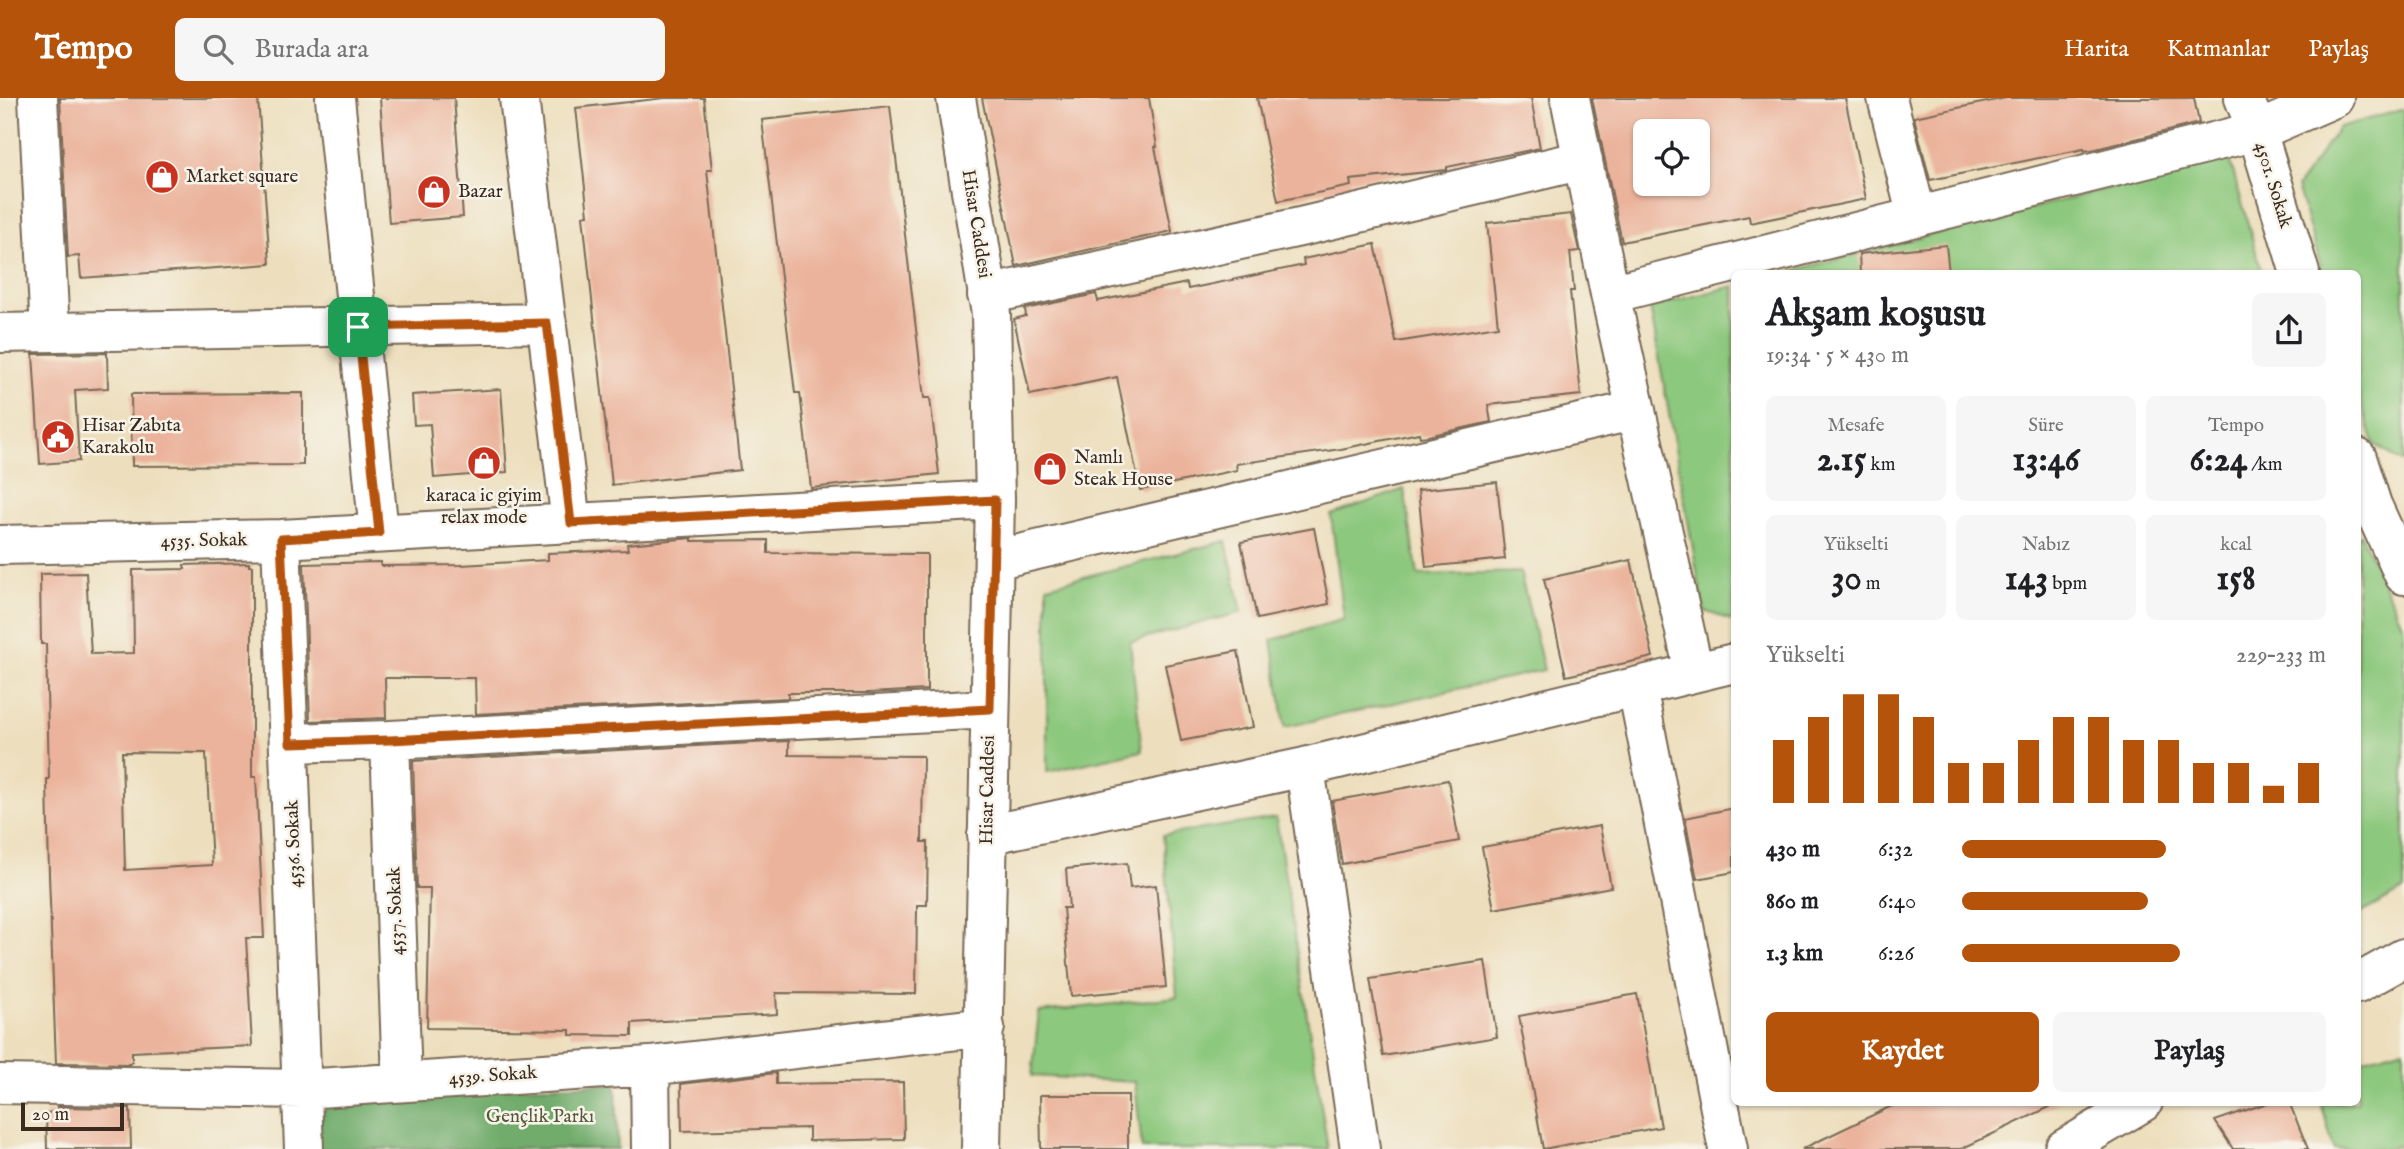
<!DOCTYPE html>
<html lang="tr">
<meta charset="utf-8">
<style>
body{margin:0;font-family:"IM FELL English",serif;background:#f6f6f6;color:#202124;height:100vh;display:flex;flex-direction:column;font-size:26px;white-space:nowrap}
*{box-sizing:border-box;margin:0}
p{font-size:23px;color:#757577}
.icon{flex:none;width:38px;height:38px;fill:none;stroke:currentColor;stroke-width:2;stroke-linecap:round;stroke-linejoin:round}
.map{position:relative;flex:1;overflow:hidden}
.details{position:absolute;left:1731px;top:172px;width:630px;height:836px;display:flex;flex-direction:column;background:#fff;border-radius:10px;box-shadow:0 2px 5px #0004}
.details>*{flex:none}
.fabs{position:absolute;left:1633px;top:21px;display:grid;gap:14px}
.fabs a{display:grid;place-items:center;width:77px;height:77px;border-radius:10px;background:#fff;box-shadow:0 2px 5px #0004;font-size:35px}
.scale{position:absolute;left:21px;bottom:18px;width:103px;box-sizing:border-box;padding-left:7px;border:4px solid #3b2a1e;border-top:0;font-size:19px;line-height:24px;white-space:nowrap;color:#3b2a1e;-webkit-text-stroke:5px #f7f3e8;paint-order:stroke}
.pin{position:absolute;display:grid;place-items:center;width:60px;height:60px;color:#fff;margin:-30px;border-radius:14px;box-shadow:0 4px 10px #0006}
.round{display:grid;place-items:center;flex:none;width:74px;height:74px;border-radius:10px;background:#f6f6f6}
.summary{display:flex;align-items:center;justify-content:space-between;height:119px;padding:0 35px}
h1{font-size:38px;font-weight:700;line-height:52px}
.metrics{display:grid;grid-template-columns:repeat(3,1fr);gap:10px;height:119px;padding:7px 35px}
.metrics div{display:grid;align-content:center;border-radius:10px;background:#f6f6f6;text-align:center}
.metrics b{font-size:35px;font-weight:700}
.metrics small{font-size:19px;font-weight:400}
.metrics p{font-size:19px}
.chart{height:196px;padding:14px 35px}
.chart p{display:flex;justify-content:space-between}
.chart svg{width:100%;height:126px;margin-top:7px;stroke:#b45309;stroke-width:6}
.action{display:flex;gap:14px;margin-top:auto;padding:14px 35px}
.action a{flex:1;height:80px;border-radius:10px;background:#b45309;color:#fff;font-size:28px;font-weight:700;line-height:80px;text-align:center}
.action a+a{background:#f6f6f6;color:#202124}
ul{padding:0 35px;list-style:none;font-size:23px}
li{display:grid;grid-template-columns:112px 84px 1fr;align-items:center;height:52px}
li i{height:18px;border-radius:9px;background:#b45309}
header{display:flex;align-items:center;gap:42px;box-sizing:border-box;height:98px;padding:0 35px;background:#b45309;color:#fff}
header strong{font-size:33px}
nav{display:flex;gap:38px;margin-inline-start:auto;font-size:24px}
.search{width:490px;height:63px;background:#f6f6f6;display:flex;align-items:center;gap:18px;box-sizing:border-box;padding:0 24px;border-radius:10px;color:#757577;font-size:26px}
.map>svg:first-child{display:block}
</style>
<header>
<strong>Tempo</strong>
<div class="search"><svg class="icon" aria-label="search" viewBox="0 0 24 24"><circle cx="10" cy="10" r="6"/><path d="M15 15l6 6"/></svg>Burada ara</div>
<nav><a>Harita</a><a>Katmanlar</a><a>Paylaş</a></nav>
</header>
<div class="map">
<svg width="2404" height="1051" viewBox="0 0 2404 1051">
<rect width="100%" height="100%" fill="#f7f3e8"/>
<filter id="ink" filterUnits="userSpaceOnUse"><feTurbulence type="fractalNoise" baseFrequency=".0143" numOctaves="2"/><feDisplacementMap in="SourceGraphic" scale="14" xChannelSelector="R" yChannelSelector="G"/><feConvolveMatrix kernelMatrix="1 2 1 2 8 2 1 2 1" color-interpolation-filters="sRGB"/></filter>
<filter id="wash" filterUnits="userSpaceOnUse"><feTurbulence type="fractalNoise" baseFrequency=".00686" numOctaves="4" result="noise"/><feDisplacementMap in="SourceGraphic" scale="28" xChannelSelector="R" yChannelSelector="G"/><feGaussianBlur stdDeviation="1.57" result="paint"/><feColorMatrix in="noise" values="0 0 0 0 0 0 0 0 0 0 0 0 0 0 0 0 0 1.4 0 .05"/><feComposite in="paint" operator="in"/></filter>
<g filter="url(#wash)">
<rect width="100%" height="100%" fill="#eddfbe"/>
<path fill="#8cc87d" stroke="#64794e" stroke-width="2" d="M2404 11V364H2402L2374 346 2357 290V175H2323L2297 89 2339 29Z
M2229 59 2262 175H1784Z
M1734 188V523L1704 513 1650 209Z
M1404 391 1418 477 1520 474 1544 572 1285 629 1272 542 1344 521 1331 417Z
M2361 437 2404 530V792L2357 817V438Z
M1226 443 1242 514 1130 544 1142 653 1047 674V488Z
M1276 720 1328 1051H1142L1135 984 1032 978 1039 914 1177 899 1163 737Z
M2404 950V1046L2384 1051H2334L2321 1005 2357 1004V963Z"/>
<path fill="#71ac6c" stroke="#566b45" stroke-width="2" d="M616 986 618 1051H313L311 995Z"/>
<g id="blocks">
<path fill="#ebb39b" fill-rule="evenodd" d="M60 0H258L270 166 81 180 79 158 68 159Z
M380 0H454L463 119 389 125Z
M665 0H704L712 72H707L740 372 612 387 583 118 588 117 576 10Z
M982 0H1149L1157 49H1155L1172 133 1016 168Z
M1257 0H1531L1540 50 1447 69V72L1350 82 1351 88 1278 103Z
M1592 0H1845L1866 101 1750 125 1749 118 1622 144ZM1645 33H1698V86H1645Z
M2006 0H2194L2199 25 2096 51 2085 53 2084 51 1930 82 1914 19Z
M890 8 924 300H930L939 376 811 390 800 295H795L762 22Z
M1571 116 1579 153 1570 154 1574 193H1570L1581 297 1488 307 1491 324 1428 338 1420 339 1419 335 1341 351 1236 366 1237 372 1140 392 1117 279 1030 297 1014 221 1026 218 1025 211 1096 196 1098 203 1187 185 1188 191 1304 167 1303 161 1375 146 1396 244 1498 228 1487 125Z
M1946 147 1949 175H1860L1859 156Z
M107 255 108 290 75 292 79 363 40 366 33 256Z
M501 291 507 374 434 380 430 326 414 327 412 297Z
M303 295V367L132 368 131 296Z
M1497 384 1505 461 1426 469 1418 392Z
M1314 430 1329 506 1257 521 1241 444Z
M692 440V443L768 442V455L927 456V592L868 595H788V600L476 616 475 580H385L386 620 310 623 304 466 381 464V468L461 467 548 462V455L628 452 627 446Z
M1631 462 1653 559 1566 578 1544 481Z
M249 465V468H252V679H256L264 840H246L252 948 132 954V964L129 966 56 965 49 777 47 681H49L46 546H41L40 476 86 475 91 556 134 555 133 472 185 471 184 467ZM122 654 206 655 212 767 125 772Z
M1238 553 1253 629 1181 643 1165 567Z
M789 643V657L923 658 922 744H928L927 807H917L916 896 776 895 777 916 632 925V938L570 937V932L427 930 430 790H417L413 663Z
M1448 682 1459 743 1342 766 1332 703Z
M1734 710V774L1697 781 1685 720Z
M1600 728 1611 789 1494 811 1482 749Z
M1127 765 1130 790 1156 787 1166 889 1071 898 1063 810H1069L1066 771Z
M1485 863 1497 939 1383 958 1370 881Z
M1637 896 1661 1029 1543 1051 1519 918Z
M776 975V986L903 984 904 1041 809 1043V1030L682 1033 681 986Z
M1040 997H1128V1051H1041Z
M1900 1004H2060L1961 1051H1802Z
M2270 1004H2289L2308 1051H2233L2215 1023Z
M57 1009 130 1010 131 1051H47L46 1015 57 1014Z"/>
</g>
</g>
<g filter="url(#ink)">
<use href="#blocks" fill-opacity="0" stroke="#796956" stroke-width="2"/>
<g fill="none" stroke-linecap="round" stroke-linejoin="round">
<g stroke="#796956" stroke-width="42">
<path id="minor" d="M38 0 50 234
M335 0 379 435
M519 0 571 425
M956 0 991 216 995 402 981 1051
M1570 0 1610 196 1694 574
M1887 0 1917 119
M2244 0 2257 33 2300 175
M1610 196 2257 33 2334 0
M987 197 1300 129 1583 62
M0 235 547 225
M2357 360 2372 407 2404 477
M281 441 304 1051
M0 447 281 441 995 402
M994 462 1636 312
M1637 589 1728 1051
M390 642 402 984
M290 645 390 642 990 611
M1305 669 1360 1051
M987 737 1305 669 1734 565
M2357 886 2404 860
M650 968 651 1051
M0 986 302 991 650 968 985 929
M2064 1051 2143 1004"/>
</g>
<use href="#minor" stroke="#fff" stroke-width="38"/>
</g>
</g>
<g fill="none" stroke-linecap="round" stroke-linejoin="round" filter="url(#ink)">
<g stroke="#fff" stroke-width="14">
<path id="route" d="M547 225 571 425 995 402 990 611 390 642 290 645 281 441 379 435 358 229Z"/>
</g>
<use href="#route" stroke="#b45309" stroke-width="9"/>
</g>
<defs>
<g id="shop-disc" transform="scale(1.75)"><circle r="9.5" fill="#c8321e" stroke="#f7f3e8"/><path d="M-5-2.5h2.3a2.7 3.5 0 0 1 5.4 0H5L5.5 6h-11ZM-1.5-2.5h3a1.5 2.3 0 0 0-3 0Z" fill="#fff"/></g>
<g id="civic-disc" transform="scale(1.75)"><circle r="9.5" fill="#c8321e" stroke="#f7f3e8"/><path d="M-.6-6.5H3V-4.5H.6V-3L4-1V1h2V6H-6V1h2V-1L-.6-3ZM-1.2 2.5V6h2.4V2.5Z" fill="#fff"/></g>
</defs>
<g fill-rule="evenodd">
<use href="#shop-disc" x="162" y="79"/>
<use href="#shop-disc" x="434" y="94"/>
<use href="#civic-disc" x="58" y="339"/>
<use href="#shop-disc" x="484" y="365"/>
<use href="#shop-disc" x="1050" y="371"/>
</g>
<g text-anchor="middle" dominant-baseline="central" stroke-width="5" stroke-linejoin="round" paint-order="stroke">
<g font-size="19" fill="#3b2a1e" stroke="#f7f3e8" text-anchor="start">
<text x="186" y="79">Market square</text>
<text x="458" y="94">Bazar</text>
<text x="82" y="328">Hisar Zabıta<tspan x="82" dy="22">Karakolu</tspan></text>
<text x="1074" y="360">Namlı<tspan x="1074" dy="22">Steak House</tspan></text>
<text x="484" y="398" text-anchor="middle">karaca ic giyim<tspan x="484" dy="22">relax mode</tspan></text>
</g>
<g font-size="19" fill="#3b2a1e" stroke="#f7f3e8">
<text transform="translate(2273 87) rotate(73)">4501. Sokak</text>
<text transform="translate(976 126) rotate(81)">Hisar Caddesi</text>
<text transform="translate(204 443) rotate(-1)">4535. Sokak</text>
<text transform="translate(988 692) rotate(-89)">Hisar Caddesi</text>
<text transform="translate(294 746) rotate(-92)">4536. Sokak</text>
<text transform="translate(396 813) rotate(-92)">4537. Sokak</text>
<text transform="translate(493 978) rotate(-4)">4539. Sokak</text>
</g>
<g font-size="19" fill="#53593a" stroke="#f7f3e8">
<text x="540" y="1019">Gençlik Parkı</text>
</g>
</g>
</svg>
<div class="fabs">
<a><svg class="icon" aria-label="locate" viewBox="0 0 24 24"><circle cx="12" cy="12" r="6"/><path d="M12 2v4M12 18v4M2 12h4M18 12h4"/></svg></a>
</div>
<div class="scale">20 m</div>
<div class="pin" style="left:358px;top:229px;background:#1e9e55"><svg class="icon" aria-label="arrive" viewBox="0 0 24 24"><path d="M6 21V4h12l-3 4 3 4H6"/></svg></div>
<section class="details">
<div class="summary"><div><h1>Akşam koşusu</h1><p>19:34 · 5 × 430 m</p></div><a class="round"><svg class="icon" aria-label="share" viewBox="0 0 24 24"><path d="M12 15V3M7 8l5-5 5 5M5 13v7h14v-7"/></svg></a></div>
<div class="metrics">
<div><p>Mesafe</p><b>2.15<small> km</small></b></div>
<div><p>Süre</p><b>13:46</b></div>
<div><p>Tempo</p><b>6:24<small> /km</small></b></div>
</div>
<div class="metrics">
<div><p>Yükselti</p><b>30<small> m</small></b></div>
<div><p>Nabız</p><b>143<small> bpm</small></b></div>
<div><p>kcal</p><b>158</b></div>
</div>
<div class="chart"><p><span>Yükselti</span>229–233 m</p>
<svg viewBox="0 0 160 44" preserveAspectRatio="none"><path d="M5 44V22M15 44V14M25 44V6M35 44V6M45 44V14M55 44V30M65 44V30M75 44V22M85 44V14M95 44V14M105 44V22M115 44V22M125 44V30M135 44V30M145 44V38M155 44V30"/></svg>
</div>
<ul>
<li><b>430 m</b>6:32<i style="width:56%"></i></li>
<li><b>860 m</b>6:40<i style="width:51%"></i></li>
<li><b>1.3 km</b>6:26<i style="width:60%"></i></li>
</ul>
<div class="action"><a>Kaydet</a><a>Paylaş</a></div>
</section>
</div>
